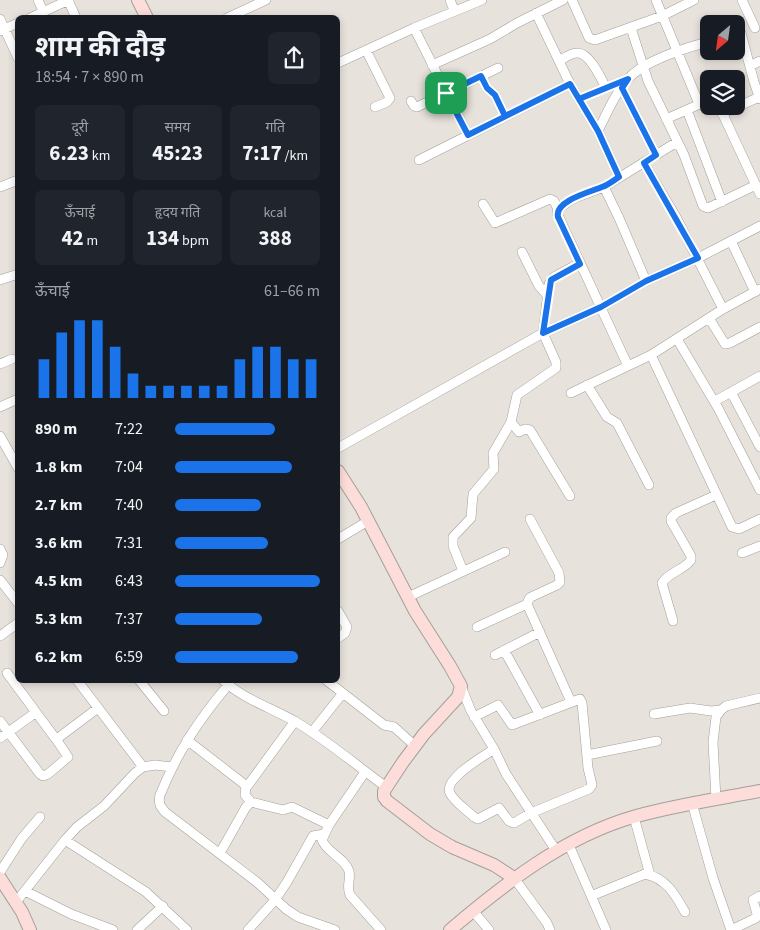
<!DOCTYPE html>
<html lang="hi">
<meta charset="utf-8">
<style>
body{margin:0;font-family:"Source Sans 3","Noto Sans Devanagari",sans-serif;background:#20242c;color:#f1f3f6;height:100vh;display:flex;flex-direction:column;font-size:19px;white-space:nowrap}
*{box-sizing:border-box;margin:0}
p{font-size:16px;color:#9ea1a6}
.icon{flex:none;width:28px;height:28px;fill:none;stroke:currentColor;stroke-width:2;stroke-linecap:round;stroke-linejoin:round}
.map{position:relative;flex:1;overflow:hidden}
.details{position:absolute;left:15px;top:15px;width:325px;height:668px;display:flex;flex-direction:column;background:#171b24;border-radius:8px;box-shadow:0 2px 8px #0003}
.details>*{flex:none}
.needle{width:32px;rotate:209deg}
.controls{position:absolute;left:700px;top:15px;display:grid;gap:10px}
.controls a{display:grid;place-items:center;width:45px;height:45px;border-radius:8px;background:#171b24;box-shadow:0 2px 8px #0003;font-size:25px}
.pin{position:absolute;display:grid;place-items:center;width:42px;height:42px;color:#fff;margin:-21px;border-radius:10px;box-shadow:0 2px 8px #0006}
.round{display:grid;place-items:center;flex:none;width:52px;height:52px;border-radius:8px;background:#20242c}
.head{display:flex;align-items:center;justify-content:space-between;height:85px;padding:0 20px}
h1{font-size:28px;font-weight:700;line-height:38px}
.metrics{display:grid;grid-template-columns:repeat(3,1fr);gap:8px;height:85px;padding:5px 20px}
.metrics div{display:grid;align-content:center;border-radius:8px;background:#20242c;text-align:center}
.metrics b{font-size:21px;font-weight:700}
.metrics small{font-size:14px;font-weight:400}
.metrics p{font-size:14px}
.chart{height:140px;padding:10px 20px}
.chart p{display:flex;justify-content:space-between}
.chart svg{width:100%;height:90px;margin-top:5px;stroke:#1a73e8;stroke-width:6}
ul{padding:0 20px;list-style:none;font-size:16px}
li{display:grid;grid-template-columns:80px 60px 1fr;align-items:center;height:38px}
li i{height:12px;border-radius:6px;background:#1a73e8}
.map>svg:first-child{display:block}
</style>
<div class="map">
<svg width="760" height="930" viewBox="0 0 760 930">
<rect width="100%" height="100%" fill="#e8e2dc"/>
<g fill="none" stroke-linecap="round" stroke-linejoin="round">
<g stroke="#a49f9a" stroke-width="10">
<path id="street" d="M38 0 43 11
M68 0 76 18
M450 0 454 10
M572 0 589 38 595 40 662 16 694 0
M656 0 699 104
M742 0 755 28
M536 13 570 84 598 131 619 177
M30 18 69 0
M227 18 266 0
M0 19 18 58
M414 28 468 135
M631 28 648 81 684 155 703 206 708 208 756 185
M0 31 18 23
M741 33 754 82 760 99
M366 50 390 98 387 102 375 107
M559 61C564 58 571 53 577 53 589 52 601 78 606 88
M338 63 414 28 482 0
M432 65 490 39 517 23 563 0
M750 66 760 61
M481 76 487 88 495 95 505 116
M622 88 656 155
M579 99 627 79
M411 101 414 106 417 107 498 68
M719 106 760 194
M687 110 722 202
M722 114 759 97
M666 119 709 100
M598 131C607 113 615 93 629 78 644 61 687 47 709 42
M419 160 570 84
M644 163 676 217 723 309
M0 187 18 180
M604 187 619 218 646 281
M483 204 495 223 550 199 554 201 558 209
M731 241 755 292
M522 252 539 286 548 296
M0 280 18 274
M709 318 725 344 730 343 760 327
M677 339 718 408 760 490
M651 355 732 527 739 529 760 519
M0 364 12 359
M628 366 557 213 558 209 568 202 577 197 604 187 677 142
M587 385 607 417 617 423 649 485
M731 392 760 447
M571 393 651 355 723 309 760 289
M715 401 760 376
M0 407 18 399
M511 422 519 432 525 429 530 430 570 496
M0 436 18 468
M338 448 543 333 601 307 646 281 698 258 760 226
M530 519 559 573 560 582 557 585 531 597 529 599 527 604 571 702
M338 539 368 521
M0 549 3 555 0 563
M742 553 760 546
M463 571 453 546V537L471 518 473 494 494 469 493 453 511 422 517 395 556 368V362L543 333 549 284 554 277 580 263
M0 580 18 603
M408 597 505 552
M338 611 347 627 345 633 338 638
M673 621 662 583C669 572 684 570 691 560V556L671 521V518L676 513 716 495
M477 627 527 604
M0 636 18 623
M504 650 540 715
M495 655 540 632
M7 673 55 738H58L98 708
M77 680 143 767
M139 680 164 711
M223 680C243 699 272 708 296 722 328 741 356 765 386 787
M326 680 384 725 394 727 414 745
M228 685C198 721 178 751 160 795 158 803 160 806 165 812L258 883 286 909 298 917 335 930
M461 686 471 711 494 749 506 774 557 852
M654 714 690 708 711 711 721 710
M474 717 498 705 512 725 580 699 582 703 588 768 592 785 589 789 531 813 514 823 509 821 499 808 478 819 474 817C467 810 454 802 450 793 443 779 484 756 494 749
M0 721 40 774 43 776 48 774 68 757 56 739
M312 732 343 693
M0 738 35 713
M187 740 244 784 246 788 245 795 251 802
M587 755 657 741
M365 772 329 825 322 840C327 853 345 858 349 871 351 880 346 886 350 895L381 930
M246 788 295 721
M716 799 713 742 716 717 721 710 726 706 760 698
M692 803 713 878 731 930
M634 817 650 875
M65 840 146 892 187 930
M569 845 606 930
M220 853 246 807 251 802 283 810 292 807 329 825
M0 872 22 838 40 817
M514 878 547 923 550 930
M25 891 71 914 113 930
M591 896 645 874C666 878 675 894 685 912
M16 902 65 840 77 827 104 806 135 773 143 767 155 765 172 767
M473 911 489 930
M137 930 163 906
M248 930 275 900 287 882 313 836 324 834
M731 930 756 918 757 914 753 900 760 896"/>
</g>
<g stroke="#a49f9a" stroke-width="14">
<path id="secondary" d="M138 0 147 18
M338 471 361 507 415 611 450 666 461 686 458 697 424 734 403 762 384 791V797L387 801 430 834 452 847 494 865 514 878
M0 878 22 912 30 930
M450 930C504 884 564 837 633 817 675 805 718 799 760 791"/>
</g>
<use href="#street" stroke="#fff" stroke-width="9"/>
<use href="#secondary" stroke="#fcddd9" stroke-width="12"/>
</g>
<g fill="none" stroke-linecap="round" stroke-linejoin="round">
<g stroke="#fff" stroke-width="10">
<path id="route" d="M446 93 481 76 487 88 495 95 505 116 570 84 598 131 619 177C614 180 608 185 602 187 590 192 554 201 558 217L580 264 551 280 543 333 601 307 646 281 698 258 644 163 656 155 622 88 628 79 579 99 570 84 468 135 446 93"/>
</g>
<use href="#route" stroke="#1a73e8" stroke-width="6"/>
</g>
</svg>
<div class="controls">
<a><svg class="needle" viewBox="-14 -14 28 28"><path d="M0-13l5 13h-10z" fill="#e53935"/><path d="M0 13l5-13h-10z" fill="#9ea1a6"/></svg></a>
<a><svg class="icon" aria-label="layers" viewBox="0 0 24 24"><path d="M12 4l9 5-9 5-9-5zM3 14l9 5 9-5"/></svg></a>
</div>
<div class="pin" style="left:446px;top:93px;background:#1e9e55"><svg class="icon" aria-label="arrive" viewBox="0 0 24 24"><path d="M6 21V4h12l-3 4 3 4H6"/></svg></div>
<section class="details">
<div class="head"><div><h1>शाम की दौड़</h1><p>18:54 · 7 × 890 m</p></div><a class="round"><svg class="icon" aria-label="share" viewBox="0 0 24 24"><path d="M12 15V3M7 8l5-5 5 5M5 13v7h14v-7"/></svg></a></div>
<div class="metrics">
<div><p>दूरी</p><b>6.23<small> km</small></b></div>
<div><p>समय</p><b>45:23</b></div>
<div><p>गति</p><b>7:17<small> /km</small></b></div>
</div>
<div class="metrics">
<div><p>ऊँचाई</p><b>42<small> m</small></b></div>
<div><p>हृदय गति</p><b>134<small> bpm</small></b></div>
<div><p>kcal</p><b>388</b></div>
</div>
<div class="chart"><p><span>ऊँचाई</span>61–66 m</p>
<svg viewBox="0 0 160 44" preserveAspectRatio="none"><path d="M5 44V25M15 44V12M25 44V6M35 44V6M45 44V19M55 44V32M65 44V38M75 44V38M85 44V38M95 44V38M105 44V38M115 44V25M125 44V19M135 44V19M145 44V25M155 44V25"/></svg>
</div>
<ul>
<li><b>890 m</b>7:22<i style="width:69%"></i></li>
<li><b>1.8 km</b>7:04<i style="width:81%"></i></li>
<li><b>2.7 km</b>7:40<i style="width:59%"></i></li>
<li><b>3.6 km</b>7:31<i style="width:64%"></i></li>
<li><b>4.5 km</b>6:43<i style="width:100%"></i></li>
<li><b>5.3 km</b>7:37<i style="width:60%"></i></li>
<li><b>6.2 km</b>6:59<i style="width:85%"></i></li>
</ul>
</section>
</div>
